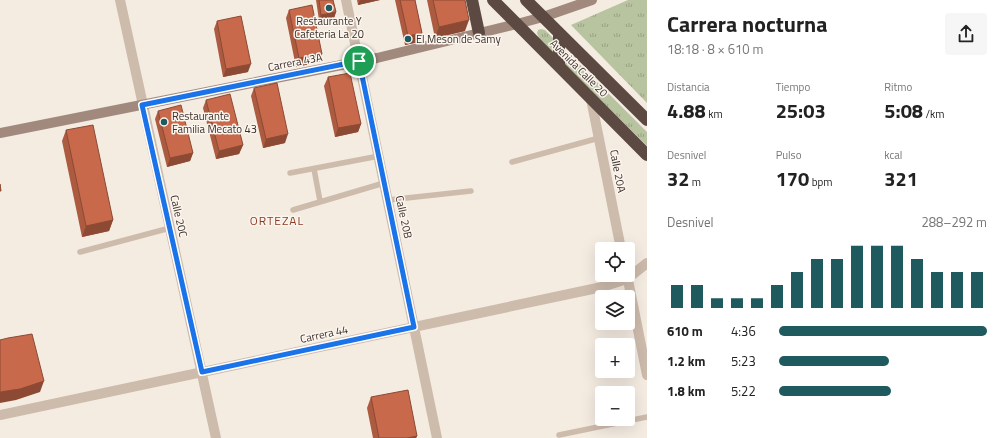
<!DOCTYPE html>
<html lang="es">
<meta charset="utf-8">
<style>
body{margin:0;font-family:"Titillium Web",sans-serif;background:#f6f6f6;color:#222;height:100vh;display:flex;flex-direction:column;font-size:15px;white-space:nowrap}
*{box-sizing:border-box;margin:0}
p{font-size:13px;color:#767676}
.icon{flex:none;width:22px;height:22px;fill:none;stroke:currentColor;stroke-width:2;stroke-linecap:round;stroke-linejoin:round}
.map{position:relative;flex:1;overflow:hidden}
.sheet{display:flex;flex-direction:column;background:#fff;width:360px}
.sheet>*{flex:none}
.fabs{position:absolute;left:595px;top:242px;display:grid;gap:8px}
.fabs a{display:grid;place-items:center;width:40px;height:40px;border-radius:4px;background:#fff;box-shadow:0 4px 16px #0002;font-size:20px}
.pin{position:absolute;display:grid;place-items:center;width:34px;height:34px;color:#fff;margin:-17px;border:2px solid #fff;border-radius:50%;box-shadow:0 1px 4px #0007}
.round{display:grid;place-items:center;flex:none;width:42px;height:42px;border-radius:4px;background:#f6f6f6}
.head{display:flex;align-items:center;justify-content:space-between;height:68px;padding:0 20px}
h1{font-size:22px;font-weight:700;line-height:30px}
.metrics{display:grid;grid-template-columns:repeat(3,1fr);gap:6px;height:68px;padding:4px 20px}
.metrics div{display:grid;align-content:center}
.metrics b{font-size:20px;font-weight:700}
.metrics small{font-size:11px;font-weight:400}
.metrics p{font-size:11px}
.chart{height:112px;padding:8px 20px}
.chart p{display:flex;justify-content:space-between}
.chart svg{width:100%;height:72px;margin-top:4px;stroke:#1f5a5e;stroke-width:6}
ul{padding:0 20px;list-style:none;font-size:13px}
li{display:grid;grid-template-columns:64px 48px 1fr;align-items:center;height:30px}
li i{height:10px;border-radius:5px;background:#1f5a5e}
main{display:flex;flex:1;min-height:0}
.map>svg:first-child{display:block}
</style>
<main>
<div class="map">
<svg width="647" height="438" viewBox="0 0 647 438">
<defs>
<pattern id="grass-tufts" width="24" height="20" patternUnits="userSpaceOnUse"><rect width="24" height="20" fill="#b8c4a0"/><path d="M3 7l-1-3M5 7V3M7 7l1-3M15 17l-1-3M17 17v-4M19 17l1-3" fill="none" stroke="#97a083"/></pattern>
</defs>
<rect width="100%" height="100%" fill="#f4ebe1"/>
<path fill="url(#grass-tufts)" d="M628 0H647V103L571 25Z
M541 29 545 30 554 39 555 53 539 38 537 33 538 30Z
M562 47 647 132V146L561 61Z"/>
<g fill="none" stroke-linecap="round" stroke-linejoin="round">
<path stroke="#cdbbac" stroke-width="5.5" d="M512 162 599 138
M314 169 320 201
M290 173 379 156
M388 200 471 191
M293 210 384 183
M80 252 170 228
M559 435 647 417"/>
<path stroke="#cdbbac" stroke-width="10" d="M120 0 216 438
M346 0 437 438
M591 99 621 249
M627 275 647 375
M0 415 602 287 627 279 647 263"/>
<path stroke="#a18a7d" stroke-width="10" d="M0 133 377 58 517 24 543 17 592 0"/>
<path stroke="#5c4a42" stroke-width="12" d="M472 0 479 33
M493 0 647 155
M526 0 647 120
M559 66V33"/>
</g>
<path fill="#ac5a40" d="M316 0H333L336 12 334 18 319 20Z
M357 0H380L358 5Z
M395 0H415L422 33 419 42 405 45Z
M427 0H465V31L435 38Z
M289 10 322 54 319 62 296 67 286 18Z
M217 21 248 72 223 77 214 29Z
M328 77 361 124 358 132 335 137 324 86Z
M254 88 285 143 263 148 251 96Z
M206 100 243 145 239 154 216 159 203 108Z
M158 111 193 153 190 161 167 167 155 119Z
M66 130 113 220 109 231 82 237 62 141Z
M371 397 417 436 416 438H373L367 408Z"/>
<path fill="#8c4a34" d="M360 0H380L358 5Z
M336 12 334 18 319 20 321 15Z
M469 20 465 31 435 38 439 27Z
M422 33 419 42 405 45 408 36Z
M322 54 319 62 296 67 299 58Z
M251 64 248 72 223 77 226 69Z
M361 124 358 132 335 137 338 128Z
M288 134 285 143 263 148 266 139Z
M243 145 239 154 216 159 219 151Z
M193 153 190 161 167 167 170 158Z
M113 220 109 231 82 237 86 226Z
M44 381 40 392 16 400 0 403V392Z
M417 436 416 438H407Z"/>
<path fill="#c8694b" stroke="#8c4a34" d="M319 0H333L336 12 321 15Z
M400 0H415L422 33 408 36Z
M433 0H465L469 20 439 27Z
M312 5 322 54 299 58 289 10Z
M241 16 251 64 226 69 217 21Z
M350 73 361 124 338 128 328 77Z
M277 83 288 134 266 139 254 88Z
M230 94 243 145 219 151 206 100Z
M181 105 193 153 170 158 158 111Z
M93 125 113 220 86 226 66 130Z
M0 184 1 191H0Z
M32 334 44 381 20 389 0 392V340L8 338Z
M408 390 417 436 407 438H379L371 397Z"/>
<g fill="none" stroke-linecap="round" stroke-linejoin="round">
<g stroke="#fff" stroke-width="8">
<path id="route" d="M359 61 414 327 202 372 142 105Z"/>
</g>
<use href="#route" stroke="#1a73e8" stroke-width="5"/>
</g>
<g fill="#1f5a5e" stroke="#fbf5ee" stroke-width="1.5">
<circle cx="329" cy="8" r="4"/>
<circle cx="408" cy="39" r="4"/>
<circle cx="164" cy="122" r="4"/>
</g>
<g text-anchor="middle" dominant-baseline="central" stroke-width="3" stroke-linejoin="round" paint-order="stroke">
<g font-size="11" fill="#3b302b" stroke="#fbf5ee" text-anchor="start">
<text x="329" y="21" text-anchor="middle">Restaurante Y<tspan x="329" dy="13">Cafeteria La 20</tspan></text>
<text x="416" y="39">El Meson de Samy</text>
<text x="172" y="116">Restaurante<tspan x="172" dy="13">Familia Mecato 43</tspan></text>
</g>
<g font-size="11" fill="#3b302b" stroke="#fbf5ee">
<text transform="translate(295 62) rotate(-11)">Carrera 43A</text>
<text transform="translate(579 68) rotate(45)">Avenida Calle 20</text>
<text transform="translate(618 171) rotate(79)">Calle 20A</text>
<text transform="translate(179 216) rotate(77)">Calle 20C</text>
<text transform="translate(404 217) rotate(78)">Calle 20B</text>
<text transform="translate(324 334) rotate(-12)">Carrera 44</text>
</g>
<g font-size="12" letter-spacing="1" fill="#8c3b22" stroke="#fbf5ee">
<text x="277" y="220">ORTEZAL</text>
</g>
</g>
</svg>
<div class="fabs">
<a><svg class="icon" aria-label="locate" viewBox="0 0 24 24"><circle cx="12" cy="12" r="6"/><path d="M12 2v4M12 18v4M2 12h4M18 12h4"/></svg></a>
<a><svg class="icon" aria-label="layers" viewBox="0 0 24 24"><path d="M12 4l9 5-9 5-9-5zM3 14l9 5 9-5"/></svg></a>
<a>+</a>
<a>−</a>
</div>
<div class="pin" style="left:359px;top:61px;background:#1e9e55"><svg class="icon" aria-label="arrive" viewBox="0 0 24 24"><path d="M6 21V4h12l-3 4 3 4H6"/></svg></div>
</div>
<section class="sheet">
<div class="head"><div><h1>Carrera nocturna</h1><p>18:18 · 8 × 610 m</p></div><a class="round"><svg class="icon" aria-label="share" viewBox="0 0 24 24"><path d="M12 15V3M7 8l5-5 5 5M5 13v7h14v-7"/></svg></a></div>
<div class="metrics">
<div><p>Distancia</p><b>4.88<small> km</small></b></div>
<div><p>Tiempo</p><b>25:03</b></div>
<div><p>Ritmo</p><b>5:08<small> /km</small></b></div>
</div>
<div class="metrics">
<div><p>Desnivel</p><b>32<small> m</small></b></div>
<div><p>Pulso</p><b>170<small> bpm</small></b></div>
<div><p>kcal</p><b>321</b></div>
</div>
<div class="chart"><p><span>Desnivel</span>288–292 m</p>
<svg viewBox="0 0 160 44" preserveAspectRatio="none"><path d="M5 44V30M15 44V30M25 44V38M35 44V38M45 44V38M55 44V30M65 44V22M75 44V14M85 44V14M95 44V6M105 44V6M115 44V6M125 44V14M135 44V22M145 44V22M155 44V22"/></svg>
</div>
<ul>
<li><b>610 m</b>4:36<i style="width:100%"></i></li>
<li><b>1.2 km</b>5:23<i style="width:53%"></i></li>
<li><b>1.8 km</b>5:22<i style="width:54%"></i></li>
</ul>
</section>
</main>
